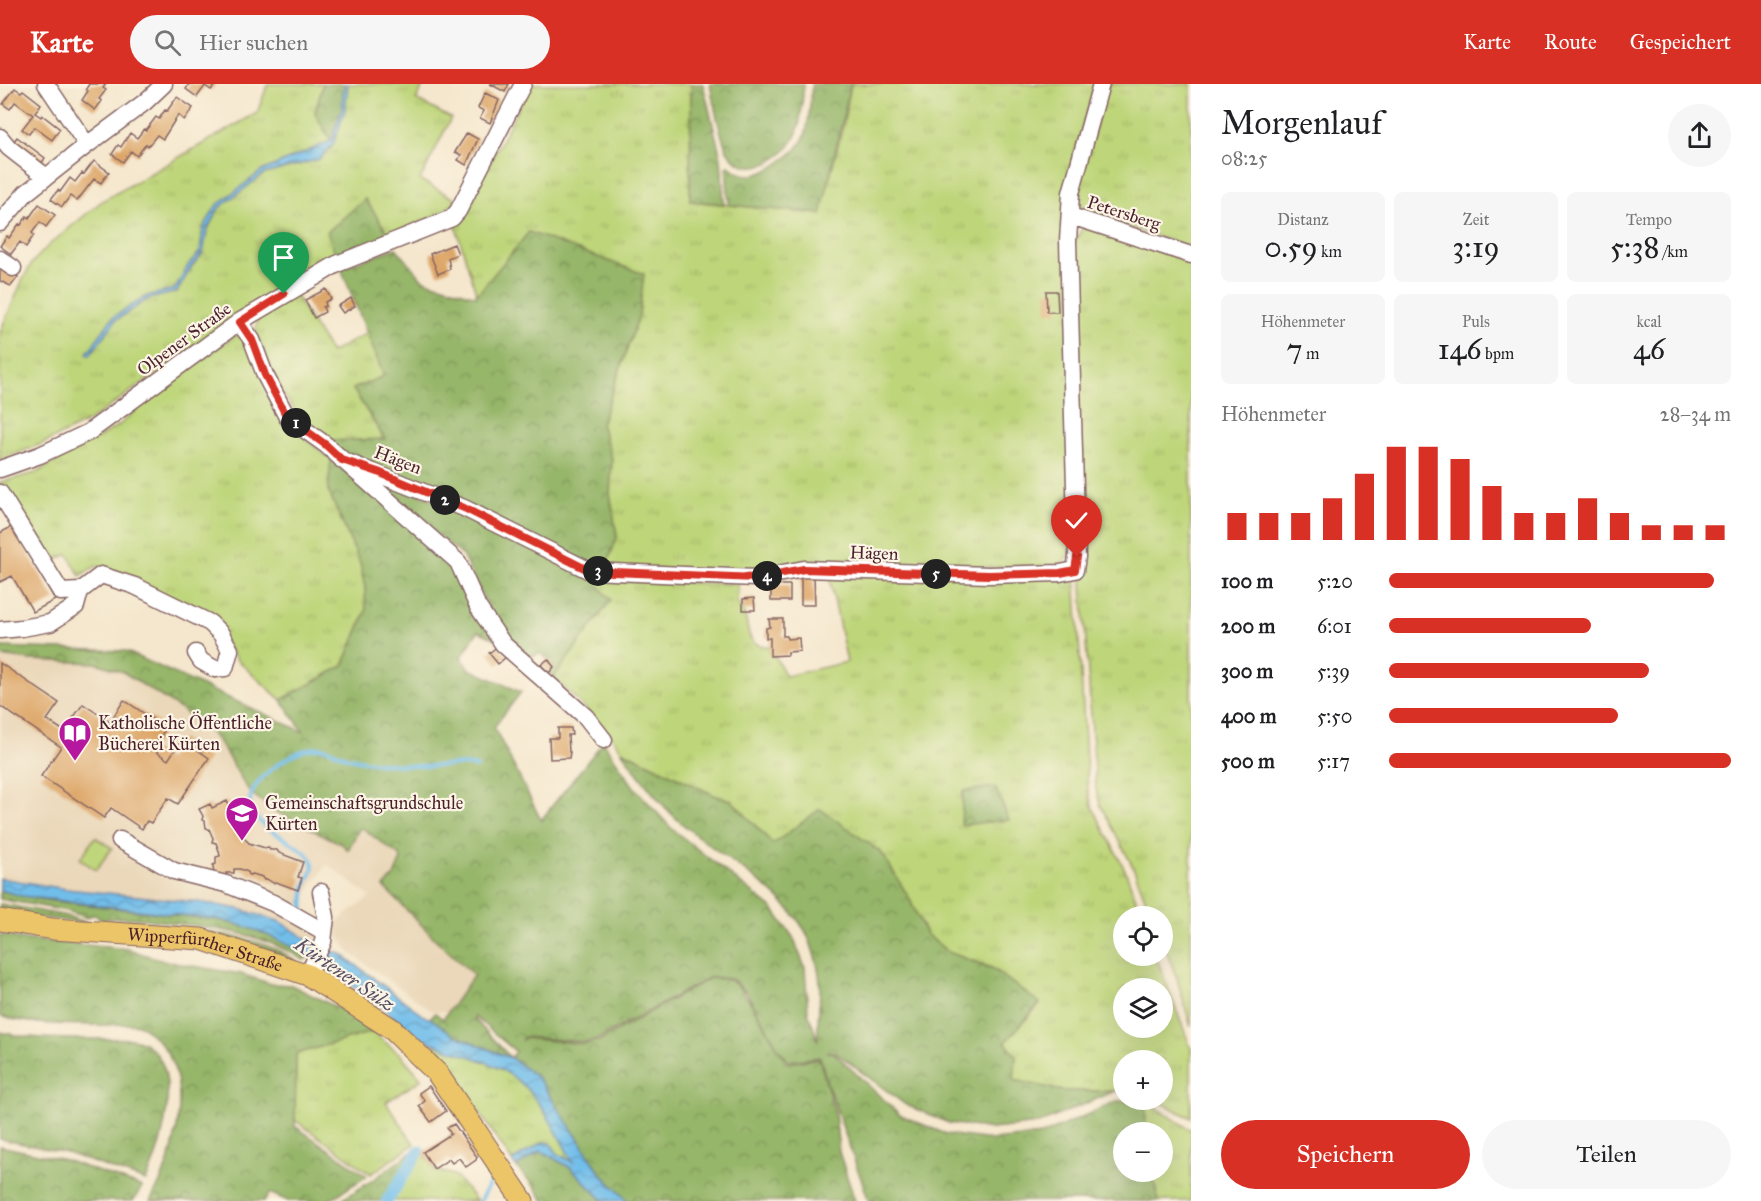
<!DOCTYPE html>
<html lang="de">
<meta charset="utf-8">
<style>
body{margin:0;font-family:"IM FELL Great Primer",serif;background:#f6f6f6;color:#202124;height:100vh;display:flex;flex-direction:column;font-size:22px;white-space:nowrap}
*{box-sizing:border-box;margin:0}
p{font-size:20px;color:#757577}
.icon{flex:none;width:33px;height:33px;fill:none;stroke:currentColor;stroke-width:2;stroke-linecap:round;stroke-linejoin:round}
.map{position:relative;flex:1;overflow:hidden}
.sheet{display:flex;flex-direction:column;background:#fff;width:570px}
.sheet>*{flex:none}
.tools{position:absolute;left:1113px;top:822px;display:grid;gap:12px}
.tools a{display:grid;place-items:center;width:60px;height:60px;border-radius:50%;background:#fff;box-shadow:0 6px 24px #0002;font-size:30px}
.pin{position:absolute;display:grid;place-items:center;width:51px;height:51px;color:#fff;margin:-62px -26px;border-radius:50% 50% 50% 0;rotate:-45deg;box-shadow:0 0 6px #0007}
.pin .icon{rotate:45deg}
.km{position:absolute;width:30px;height:30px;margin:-15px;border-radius:50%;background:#222;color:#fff;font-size:16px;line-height:30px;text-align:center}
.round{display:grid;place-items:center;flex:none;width:63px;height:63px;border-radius:32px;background:#f6f6f6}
.summary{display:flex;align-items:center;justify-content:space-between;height:102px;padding:0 30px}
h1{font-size:33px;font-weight:600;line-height:45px}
.stats{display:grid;grid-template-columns:repeat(3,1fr);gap:9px;height:102px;padding:6px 30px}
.stats div{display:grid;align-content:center;border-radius:9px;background:#f6f6f6;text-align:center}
.stats b{font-size:30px;font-weight:600}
.stats small{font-size:16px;font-weight:400}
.stats p{font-size:16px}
.chart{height:168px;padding:12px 30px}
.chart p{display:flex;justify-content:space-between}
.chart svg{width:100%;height:108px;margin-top:6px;stroke:#d93025;stroke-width:6}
.button{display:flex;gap:12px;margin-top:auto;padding:12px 30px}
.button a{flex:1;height:69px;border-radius:36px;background:#d93025;color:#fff;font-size:24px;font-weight:600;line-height:69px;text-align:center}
.button a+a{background:#f6f6f6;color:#202124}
ul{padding:0 30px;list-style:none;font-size:20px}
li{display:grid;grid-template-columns:96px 72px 1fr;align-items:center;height:45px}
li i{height:15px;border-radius:8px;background:#d93025}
header{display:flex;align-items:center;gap:36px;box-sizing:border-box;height:84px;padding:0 30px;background:#d93025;color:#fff}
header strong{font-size:28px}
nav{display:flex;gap:33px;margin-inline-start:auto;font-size:21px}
.search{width:420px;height:54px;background:#f6f6f6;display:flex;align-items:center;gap:15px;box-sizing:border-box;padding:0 21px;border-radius:33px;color:#757577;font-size:22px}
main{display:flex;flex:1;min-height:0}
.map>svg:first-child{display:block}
</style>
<header>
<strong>Karte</strong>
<div class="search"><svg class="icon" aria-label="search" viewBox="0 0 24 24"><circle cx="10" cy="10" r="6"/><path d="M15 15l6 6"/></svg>Hier suchen</div>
<nav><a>Karte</a><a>Route</a><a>Gespeichert</a></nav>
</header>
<main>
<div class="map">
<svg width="1191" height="1117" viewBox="0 0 1191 1117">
<defs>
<pattern id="grass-tufts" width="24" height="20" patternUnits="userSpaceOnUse" patternTransform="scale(1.5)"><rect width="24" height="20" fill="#bed579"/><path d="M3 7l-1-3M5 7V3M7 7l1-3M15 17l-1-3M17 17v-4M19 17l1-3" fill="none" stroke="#a5b669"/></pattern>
<pattern id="forest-crowns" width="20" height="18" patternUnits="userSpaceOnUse" patternTransform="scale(1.5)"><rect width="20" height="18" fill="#96b669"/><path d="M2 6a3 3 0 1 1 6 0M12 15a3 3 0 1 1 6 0" fill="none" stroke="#7c9357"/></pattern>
<pattern id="water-waves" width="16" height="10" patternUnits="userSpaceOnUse" patternTransform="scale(1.5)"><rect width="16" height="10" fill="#71beeb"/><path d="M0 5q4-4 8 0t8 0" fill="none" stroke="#5f9abf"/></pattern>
</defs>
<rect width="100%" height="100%" fill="#fcf5e5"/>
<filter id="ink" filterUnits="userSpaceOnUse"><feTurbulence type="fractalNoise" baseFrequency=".0167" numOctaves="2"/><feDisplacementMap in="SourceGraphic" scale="12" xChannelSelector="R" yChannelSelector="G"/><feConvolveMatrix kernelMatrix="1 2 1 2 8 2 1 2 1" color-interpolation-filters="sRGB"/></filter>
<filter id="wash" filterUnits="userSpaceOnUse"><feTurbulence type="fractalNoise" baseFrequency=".008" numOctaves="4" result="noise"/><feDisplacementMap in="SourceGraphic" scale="24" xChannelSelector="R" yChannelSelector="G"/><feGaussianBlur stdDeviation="1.35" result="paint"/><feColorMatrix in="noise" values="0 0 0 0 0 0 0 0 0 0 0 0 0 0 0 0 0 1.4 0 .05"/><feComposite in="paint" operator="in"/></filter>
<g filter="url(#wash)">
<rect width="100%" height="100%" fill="#f5e7cd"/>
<path fill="#ebd8ba" d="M0 572 31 576 96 579 123 588 196 636 219 658 348 765 359 745 361 744 386 761 401 775 394 792 385 804 437 857 474 891 447 928 432 927 349 868 339 853 335 839 370 813 327 780 311 802 306 813 305 821 310 834 322 842 314 860 281 838 239 825 198 818 31 801 0 794Z"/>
<path fill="url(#grass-tufts)" stroke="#847a52" stroke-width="1.5" fill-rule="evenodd" d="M268 0H323L315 29 331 57 262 87 216 122 203 145 200 168 189 180 175 205 147 212 113 233 88 269 90 271 116 236 148 215 177 208 192 182 203 169 207 146 219 124 264 90 319 75 333 61 345 26 348 0H424L416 16 451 34 420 96 457 116 442 129 389 151 365 115 337 173 286 199 236 233 89 337 44 359 0 376V248L22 197 32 179 49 161 102 117 257 29Z
M531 0H691L690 117 820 130 843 42 851 0H1095L1069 88 1072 468 1060 482 767 487 605 486 617 453 610 410 612 375 601 340 639 231 529 148 477 212 455 140 469 128 480 97Z
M1107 0H1191V164L1090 130 1081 123 1080 99Z
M1084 142 1191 177V943L1178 898 1163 858 1162 832H1152L1133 783 1100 720 1096 705 1080 470 1072 162Z
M294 209 331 269 367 249 384 292 353 305 385 356 325 357 303 339 283 309 255 248 258 235Z
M236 251 246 254 295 346 331 376 328 406 360 479 365 503 366 527 343 582 281 616 237 576 214 542 118 490 96 482 80 492 68 470 56 476 0 401V398L36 389 118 342 145 318Z
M829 491H1075L1088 707 1092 722 1125 786 1142 832H1124V872H1156L1191 965V1034L1156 1016H1162V976H1124L1123 1007H1063L1013 996 1016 972 1005 958 1040 920 992 884 948 868 926 850 908 812 881 768 773 760 731 716 716 712 621 666 611 651 554 593 611 516 593 496 738 500 737 519C755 535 737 562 770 563V572H775L786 592 847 578ZM1124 904H1162V944H1124Z
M372 948 400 970 422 995 386 1018 414 1060 371 1090 295 1036 296 970Z
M433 959C460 969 492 977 515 994 540 1012 558 1052 574 1079L558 1070 550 1059 543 1058 512 1077Z
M1143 1016 1191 1046V1117H1159L1157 1114 1151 1088H1162V1048H1145L1146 1029Z
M423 1068 435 1086 454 1091 477 1117H391Z"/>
<path fill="url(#forest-crowns)" stroke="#706a4a" stroke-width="1.5" fill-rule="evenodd" d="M323 0H344L342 25 331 57 315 29Z
M691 0H703L721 74 724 120 690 117Z
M710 0H804C802 14 802 38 796 51 785 75 751 96 730 71 721 61 713 15 710 0Z
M812 0H851L821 130 729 121 726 83 729 82C748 99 766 89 783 76 792 70 801 62 805 51 810 36 810 16 812 0Z
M365 115 389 151 337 173 327 148Z
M529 148 644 190 639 231 601 340 612 375 610 410 617 453 605 486 335 366 325 357 385 355 353 305 384 292 341 184 396 164 423 196 476 212Z
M331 376 444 468 496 555 478 547 461 574 469 585 521 608 494 643 541 736 603 658 634 703 672 745 773 825 793 853 805 884 808 928 818 957C816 932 824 905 817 880 814 869 810 854 804 845 777 801 718 772 679 737 657 717 638 691 621 666L716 712 731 716 773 760 820 725 881 768 908 812 926 850 948 868 991 884 1040 919 1005 958 1016 972 1014 996 1063 1007H1115L1038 1040 992 1045 949 1039 906 1021 835 968H826L834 969 900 1031 946 1050 992 1056 1042 1051 1117 1017 1143 1016 1146 1029 1145 1048H1124V1088H1151L1159 1117H869L827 999 820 973 789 977 779 966 747 909 732 895 710 893 600 954 586 958 524 953 521 957 524 954 586 960 601 956 710 894C716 895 723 894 729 896 747 901 773 962 788 979L819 974 835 1030 839 1068 855 1117H628L602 1091 538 994 511 974 454 951 430 934 435 929 443 935 474 891 437 857 384 803 394 792 401 775 400 772 362 744 359 745 348 766 342 760 271 725 249 707 219 658 207 645 179 624 123 588 96 579 31 576 0 572V563L125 567 304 648 281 616 343 582 366 527 365 503 360 479 328 406ZM475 933 515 967 511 974 474 935Z
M356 383 515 451 593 496 611 516 554 593 549 589 554 583 548 575 539 569 530 574 523 569 505 549 490 526 462 471Z
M995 703 1009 736 961 741 963 707Z
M0 806 46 816 220 836 260 846 309 872 304 876C264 850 221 845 175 839 150 836 126 831 101 836L96 831H92L87 834 68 827 0 815Z
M0 820 67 832 89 840 0 828Z
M112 838C132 836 153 841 172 843 215 849 260 852 297 877L99 841Z
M0 850 21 855 128 865 163 877 241 890 271 900 291 901 344 927 372 948 296 970 295 1042 367 1092 328 1117H288L270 1109 264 1117H150C177 1073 198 989 152 951 149 948 145 944 142 942 133 938 115 941 105 941 70 940 34 942 0 932Z
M0 948C33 956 67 955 100 955 111 955 127 953 137 956 189 975 162 1061 146 1097L67 1069 0 1055Z
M0 1062 65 1076 142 1103 133 1117H0Z
M417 1064 383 1117H340L373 1096Z
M541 1067 571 1084 604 1117H544L535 1103 516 1083Z"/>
<path fill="#bed579" stroke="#847a52" stroke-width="1.5" d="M95 753 112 764 96 786 80 775Z"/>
<path fill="url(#water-waves)" stroke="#5e6e8b" stroke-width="1.5" d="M344 0H348L345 26 333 61 319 75 264 90 219 124 207 146 203 169 192 182 177 208 148 215 116 236 90 271 87 269 113 233 147 212 175 205 189 180 200 168 203 145 216 122 262 87 331 57 342 25Z
M0 794 66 805 198 818 239 825 281 838 314 860 341 870 427 934H430L454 951 511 974 538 994 602 1091 628 1117H604L571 1084 541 1067 516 1083 512 1077 543 1058 550 1059 558 1070 573 1078C557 1050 542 1015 516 995 490 974 453 970 424 955 411 949 392 932 380 922 326 884 286 850 220 836L21 812 0 806Z"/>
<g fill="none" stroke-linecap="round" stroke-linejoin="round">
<path stroke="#71beeb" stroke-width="4" d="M303 830C304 821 303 812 305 803 307 796 313 789 313 782 315 764 260 749 251 725 242 699 292 666 314 664 329 662 336 670 349 674 369 679 415 683 436 682 452 681 460 680 477 683
M480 1117 493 1094"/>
<path stroke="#71beeb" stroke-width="12" d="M387 1117 419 1067"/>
</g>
<g id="blocks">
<path fill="#dda668" d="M89 0H106L103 4 106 6 99 15 102 17 95 26 82 16 88 7 86 5Z
M189 0H216L211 6 205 2 197 13 186 5Z
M490 0H509L505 8Z
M15 4 21 8 23 6 41 20 35 29 41 33 42 31 60 45 52 56 34 43 29 50 22 45 33 31 15 18 10 25 3 20Z
M485 9 499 16 490 39 480 34 484 27 478 24Z
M177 13 193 24 184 36 178 31 163 55 157 51 148 62 146 60 137 72 131 67 123 78 112 70 118 61 121 63 130 49 137 54 144 45 146 46 156 33 159 35 165 26 167 27Z
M467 49 478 55 466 81 458 76 461 71 455 68Z
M17 53 45 74 40 82 11 61Z
M94 77 109 88 101 99 94 95 77 117 70 112 62 123 51 115 58 106 60 108 70 94 75 98 82 89 84 90Z
M39 120 55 131 46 143 40 138 32 149 34 151 26 163 20 158 11 170 0 162 7 152 9 154 19 140 21 141 27 132 29 134Z
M454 160 458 170 448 174 450 185 438 190 430 170Z
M0 183H5L18 193 11 202 0 197Z
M326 205 331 215 325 218 326 222 323 223 325 228 314 234 305 216Z
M1046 207H1057L1058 228H1047Z
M351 214 355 222 343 229 338 222Z
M13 442 55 516 33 528 12 492 0 498V449Z
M801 492H814L815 521H801Z
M771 501H790V517H771Z
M754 514 755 526H743V515Z
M769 535H783V552H787V555L799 554 800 567 788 568V571L770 572V554H766V544L770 543Z
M498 562 507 572 498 580 489 569Z
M548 575 554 583 549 589 541 581Z
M0 579 59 619 47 636 64 647 83 620 110 638 124 616 166 644 152 665 168 676 182 655 209 674 178 720 168 714 151 739 147 737 142 745 111 724 104 734 41 692 61 663 0 622Z
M558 644H571L572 651H568L569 668H570L569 674 550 675 549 654H558Z
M227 717 231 726 234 727 235 734 239 736 237 740 245 755 249 759 265 764 268 763 270 766H277L279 769 303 778 298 793 302 794 298 806 276 798 273 799 267 795 264 796 262 793 253 790 249 791 248 788 240 785H234V789H226L227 793H214L213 781 216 780V773L220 772 219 767 216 759 212 758 213 754 209 745 206 744 205 737 202 736 203 732 199 725 210 720 212 724Z
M429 1002 446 1027 431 1038 419 1022 425 1017 419 1009Z
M454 1040 477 1073 476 1076 466 1083 459 1074 452 1079 449 1075 434 1085 423 1068 451 1050 447 1044Z"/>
</g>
</g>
<g filter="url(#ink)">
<use href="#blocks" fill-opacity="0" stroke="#866564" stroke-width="1.5"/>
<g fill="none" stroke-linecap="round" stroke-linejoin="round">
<g stroke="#866564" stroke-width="19">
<path id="minor" d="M0 53 9 64 45 92
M87 61 145 18 164 0
M1071 132 1191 171
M0 139 26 109 87 61 46 0
M0 175 13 184
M239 238 252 256 265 291 287 333 326 361 458 478 478 523 503 560 586 633 604 656
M342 376 464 424 590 487 756 494 804 485 989 491 1060 489 1075 486 1077 473 1068 157 1071 109 1101 0
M0 385 40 371 89 348 239 238 337 180 452 134 458 127 523 0
M0 409 61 508 80 507 101 491 135 502 210 539 221 550 230 566 225 584 215 585 201 577 196 569
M0 546 22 544 50 539 76 522 80 507
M120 756 174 787 226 800 273 819 321 846 324 849 323 858 308 891
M321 808 326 833 324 849"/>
</g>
<g stroke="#866564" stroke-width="23">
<g id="major">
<path id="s1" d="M0 836 53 845 201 855 308 891 392 945 437 989 523 1117"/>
</g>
</g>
<use href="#minor" stroke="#fff" stroke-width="16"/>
<use href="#major" stroke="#edc569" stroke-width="21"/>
</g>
</g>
<g fill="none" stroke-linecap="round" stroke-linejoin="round" filter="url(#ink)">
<g stroke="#fff" stroke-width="12">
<path id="route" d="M284 210 240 238 252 256 265 291 287 333 326 361 342 376 378 388 464 424 590 487 756 494 804 485 989 491 1060 489 1075 486 1077 473"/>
</g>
<use href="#route" stroke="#d93025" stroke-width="8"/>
</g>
<defs>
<g id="library-pin" transform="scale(1.725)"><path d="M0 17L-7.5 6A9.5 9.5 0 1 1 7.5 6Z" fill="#b5179e" stroke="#fcf5e5"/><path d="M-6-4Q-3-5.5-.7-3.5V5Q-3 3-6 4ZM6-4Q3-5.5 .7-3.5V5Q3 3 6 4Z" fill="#fff"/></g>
<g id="school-pin" transform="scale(1.725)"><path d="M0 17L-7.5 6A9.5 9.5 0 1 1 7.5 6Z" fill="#b5179e" stroke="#fcf5e5"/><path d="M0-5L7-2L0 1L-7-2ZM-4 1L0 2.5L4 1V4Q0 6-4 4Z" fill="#fff"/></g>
</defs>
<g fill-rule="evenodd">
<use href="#library-pin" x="75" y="649"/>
<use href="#school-pin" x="242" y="729"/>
</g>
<g text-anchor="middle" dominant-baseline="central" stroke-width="4.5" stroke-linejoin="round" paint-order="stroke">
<g font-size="18" fill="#4a1f2b" stroke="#fcf5e5">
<text transform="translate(1124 129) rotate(18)">Petersberg</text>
<text transform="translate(184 255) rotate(-36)">Olpener Straße</text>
<text transform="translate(398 376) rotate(21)">Hägen</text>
<text transform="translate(874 469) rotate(2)">Hägen</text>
<text stroke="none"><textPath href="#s1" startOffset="208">Wipperfürther Straße</textPath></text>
</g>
<g font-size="18" fill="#4a1f2b" stroke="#fcf5e5" text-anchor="start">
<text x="98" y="639">Katholische Öffentliche<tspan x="98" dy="21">Bücherei Kürten</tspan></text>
<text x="265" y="719">Gemeinschaftsgrundschule<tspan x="265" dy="21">Kürten</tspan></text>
</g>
<g font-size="20" font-style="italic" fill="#564f65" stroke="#fcf5e5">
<text transform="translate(345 890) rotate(34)">Kürtener Sülz</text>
</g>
</g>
</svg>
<div class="tools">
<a><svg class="icon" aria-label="locate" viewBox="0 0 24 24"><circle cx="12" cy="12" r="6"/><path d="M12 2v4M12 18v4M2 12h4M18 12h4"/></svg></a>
<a><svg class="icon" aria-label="layers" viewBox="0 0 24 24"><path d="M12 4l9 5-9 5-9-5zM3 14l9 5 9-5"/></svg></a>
<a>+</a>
<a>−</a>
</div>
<div class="pin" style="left:284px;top:210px;background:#1e9e55"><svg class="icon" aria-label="arrive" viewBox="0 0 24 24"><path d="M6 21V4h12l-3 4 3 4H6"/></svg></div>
<div class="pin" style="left:1077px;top:473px;background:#d93025"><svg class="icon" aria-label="check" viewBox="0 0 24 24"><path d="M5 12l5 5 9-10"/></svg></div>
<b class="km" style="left:296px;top:339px">1</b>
<b class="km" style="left:445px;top:416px">2</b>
<b class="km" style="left:598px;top:487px">3</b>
<b class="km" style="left:767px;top:492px">4</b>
<b class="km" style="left:936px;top:490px">5</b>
</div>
<section class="sheet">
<div class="summary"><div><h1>Morgenlauf</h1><p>08:25</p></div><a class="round"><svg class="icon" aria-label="share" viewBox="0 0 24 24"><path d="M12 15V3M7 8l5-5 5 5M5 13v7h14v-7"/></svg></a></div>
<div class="stats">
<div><p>Distanz</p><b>0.59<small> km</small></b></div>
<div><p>Zeit</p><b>3:19</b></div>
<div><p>Tempo</p><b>5:38<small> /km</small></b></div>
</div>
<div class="stats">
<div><p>Höhenmeter</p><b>7<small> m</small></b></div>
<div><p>Puls</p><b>146<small> bpm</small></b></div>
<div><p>kcal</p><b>46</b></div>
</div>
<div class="chart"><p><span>Höhenmeter</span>28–34 m</p>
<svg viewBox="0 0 160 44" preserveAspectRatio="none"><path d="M5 44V33M15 44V33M25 44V33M35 44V27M45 44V17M55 44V6M65 44V6M75 44V11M85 44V22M95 44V33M105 44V33M115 44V27M125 44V33M135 44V38M145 44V38M155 44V38"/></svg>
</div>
<ul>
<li><b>100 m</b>5:20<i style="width:95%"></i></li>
<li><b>200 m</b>6:01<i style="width:59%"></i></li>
<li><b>300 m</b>5:39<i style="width:76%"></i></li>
<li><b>400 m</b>5:50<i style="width:67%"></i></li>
<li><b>500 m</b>5:17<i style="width:100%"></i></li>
</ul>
<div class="button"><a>Speichern</a><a>Teilen</a></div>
</section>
</main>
